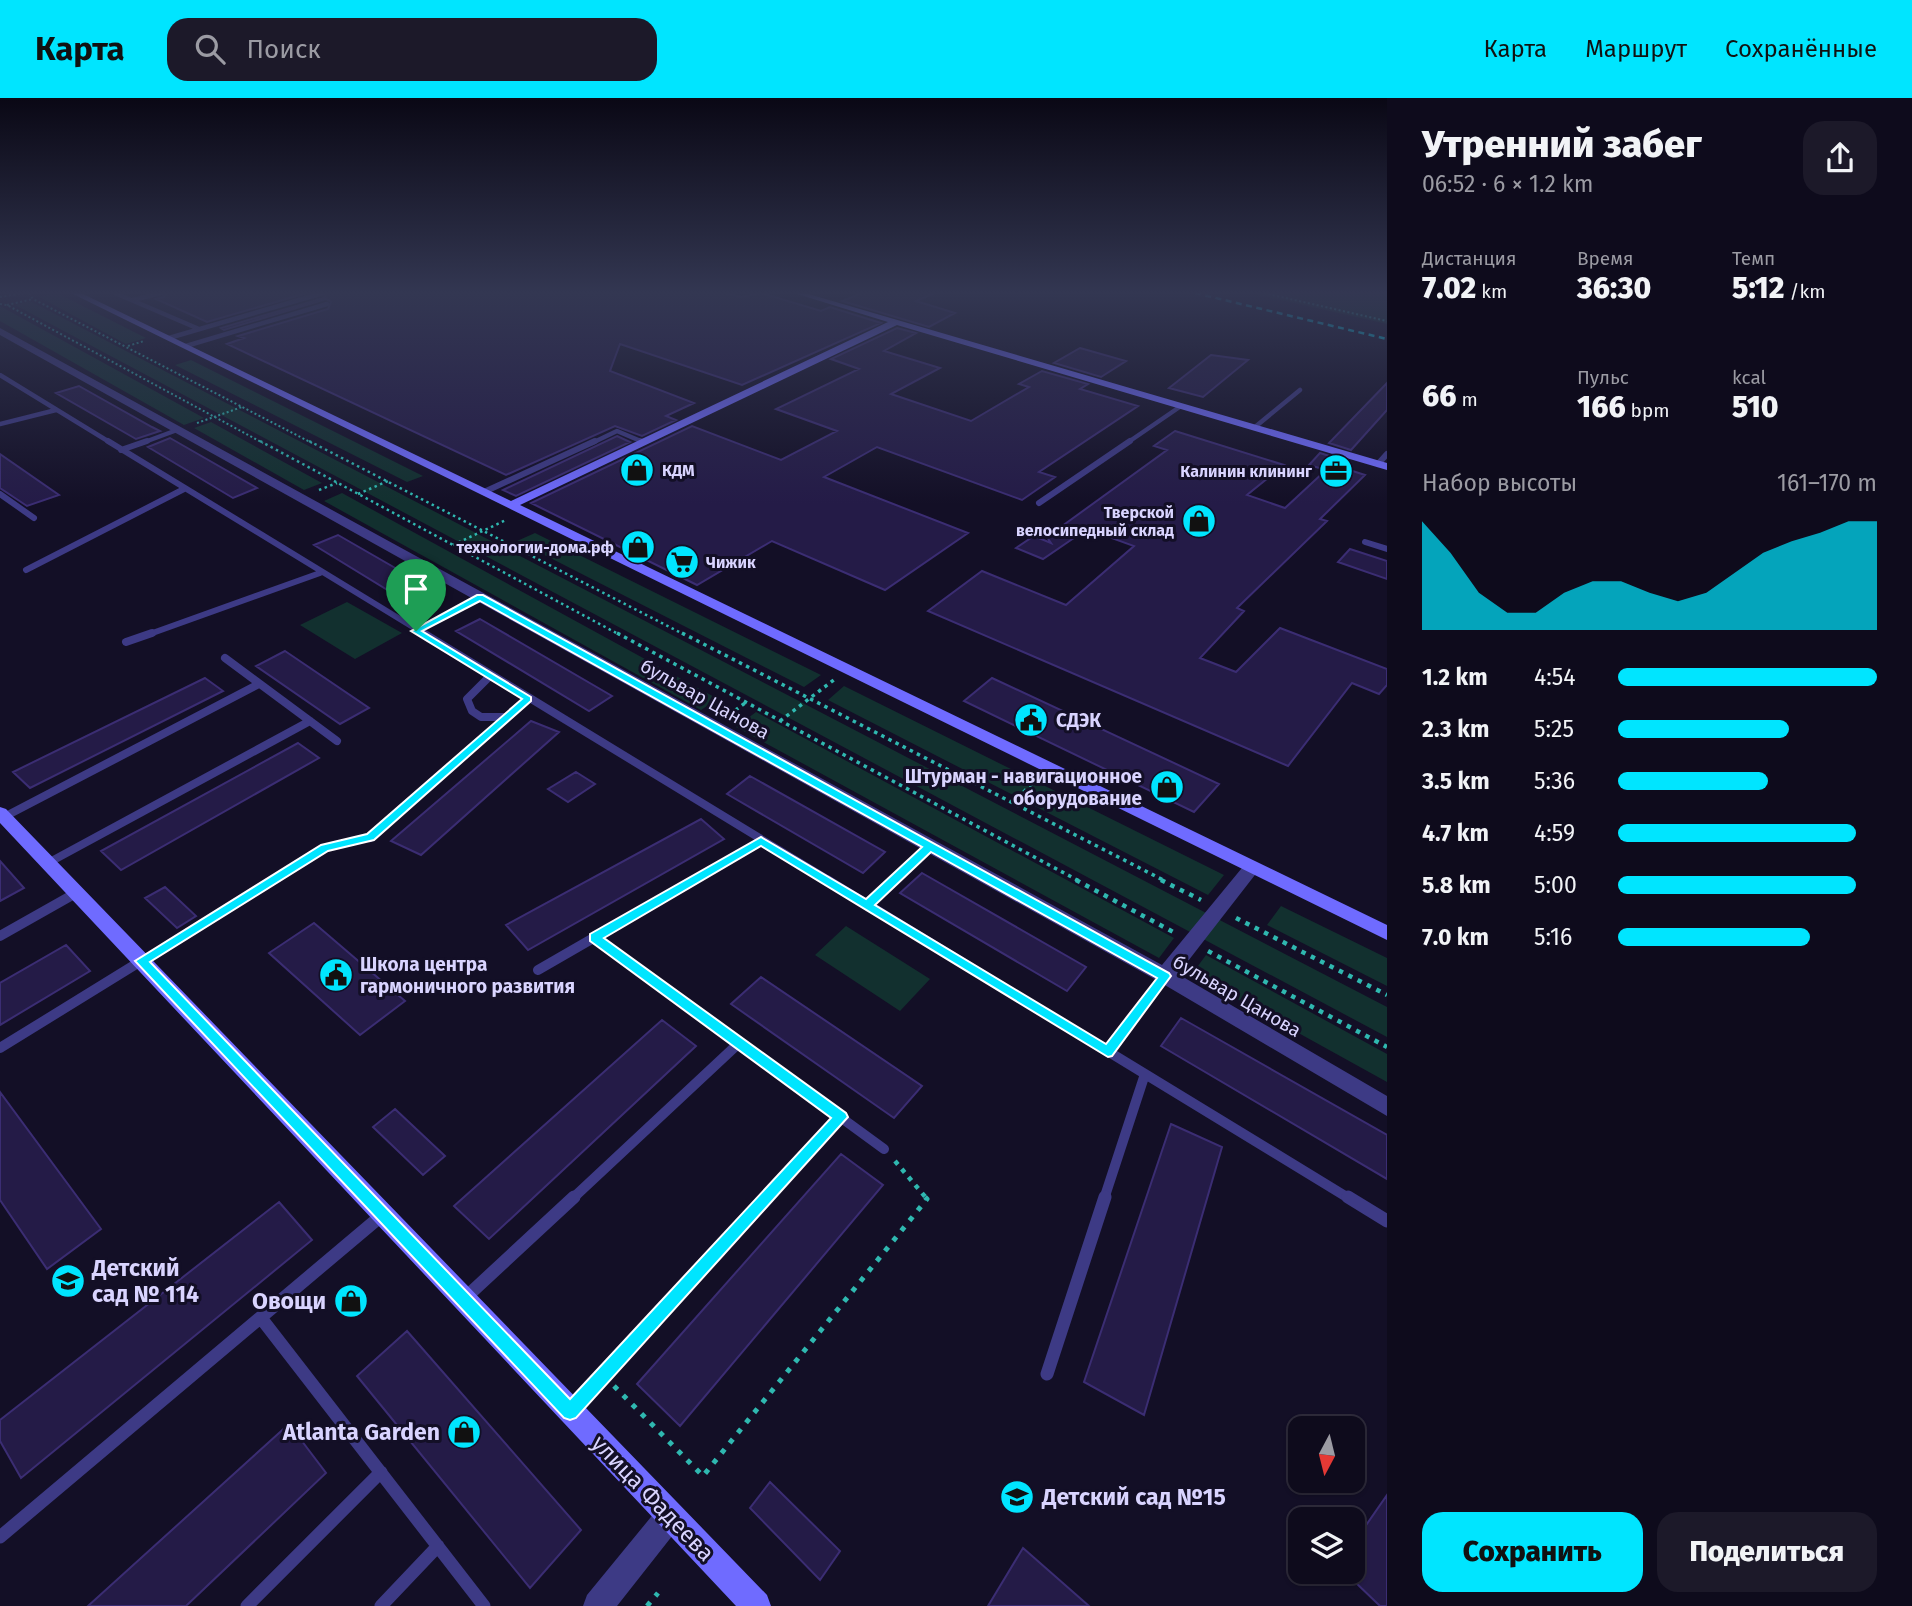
<!DOCTYPE html>
<html lang="ru">
<meta charset="utf-8">
<style>
body{margin:0;font-family:"Fira Sans",sans-serif;background:#1c1929;color:#f1f3f6;height:100vh;display:flex;flex-direction:column;font-size:26px;white-space:nowrap}
*{box-sizing:border-box;margin:0}
p{font-size:23px;color:#9b9ba3}
.icon{flex:none;width:38px;height:38px;fill:none;stroke:currentColor;stroke-width:2;stroke-linecap:round;stroke-linejoin:round}
.map{position:relative;flex:1;overflow:hidden}
.side{display:flex;flex-direction:column;background:#0e0b1c;width:525px}
.side>*{flex:none}
.needle{width:46px;rotate:187deg}
.buttons{position:absolute;left:1288px;top:1318px;display:grid;gap:14px}
.buttons a{display:grid;place-items:center;width:77px;height:77px;border-radius:14px;background:#0e0b1c;box-shadow:0 2px 5px #0004,0 0 0 2px #2e2b3b;font-size:35px}
.pin{position:absolute;display:grid;place-items:center;width:60px;height:60px;color:#fff;margin:-72px -30px;border-radius:50% 50% 50% 0;rotate:-45deg;box-shadow:0 0 7px #0007}
.pin .icon{rotate:45deg}
.round{display:grid;place-items:center;flex:none;width:74px;height:74px;border-radius:21px;background:#1c1929}
.headline{display:flex;align-items:center;justify-content:space-between;height:119px;padding:0 35px}
h1{font-size:38px;font-weight:800;line-height:52px}
.stats{display:grid;grid-template-columns:repeat(3,1fr);gap:10px;height:119px;padding:7px 35px}
.stats div{display:grid;align-content:center}
.stats b{font-size:30px;font-weight:800}
.stats small{font-size:19px;font-weight:400}
.stats p{font-size:19px}
.chart{height:196px;padding:14px 35px}
.chart p{display:flex;justify-content:space-between}
.chart svg{width:100%;height:126px;margin-top:7px;fill:#00e5ff;opacity:.7}
.cta{display:flex;gap:14px;margin-top:auto;padding:14px 35px}
.cta a{flex:1;height:80px;border-radius:21px;background:#00e5ff;color:#111;font-size:28px;font-weight:800;line-height:80px;text-align:center}
.cta a+a{background:#1c1929;color:#f1f3f6}
ul{padding:0 35px;list-style:none;font-size:23px}
li{display:grid;grid-template-columns:112px 84px 1fr;align-items:center;height:52px}
li i{height:18px;border-radius:9px;background:#00e5ff}
header{display:flex;align-items:center;gap:42px;box-sizing:border-box;height:98px;padding:0 35px;background:#00e5ff;color:#111}
header strong{font-size:33px}
nav{display:flex;gap:38px;margin-inline-start:auto;font-size:24px}
.search{width:490px;height:63px;background:#1c1929;display:flex;align-items:center;gap:18px;box-sizing:border-box;padding:0 24px;border-radius:21px;color:#9b9ba3;font-size:26px}
main{display:flex;flex:1;min-height:0}
.map>svg:first-child{display:block}
</style>
<header>
<strong>Карта</strong>
<div class="search"><svg class="icon" aria-label="search" viewBox="0 0 24 24"><circle cx="10" cy="10" r="6"/><path d="M15 15l6 6"/></svg>Поиск</div>
<nav><a>Карта</a><a>Маршрут</a><a>Сохранённые</a></nav>
</header>
<main>
<div class="map">
<svg width="1387" height="1508" viewBox="0 0 1387 1508">
<rect width="100%" height="100%" fill="#130f26"/>
<path fill="#12302f" d="M57 195 146 240 126 246 39 199Z
M1250 195H1387V226Z
M30 203 1387 909V939L15 207Z
M0 208 204 320 184 327 0 223Z
M191 262 423 378 407 384 175 267Z
M211 324 322 385 304 392 194 330Z
M342 395 718 601 701 612 324 403Z
M535 435 821 577 804 589 517 443Z
M347 504 402 535 355 561 300 527Z
M844 588 1224 777 1208 797 828 602Z
M756 614 1174 840 1159 860 736 629Z
M1281 808 1387 860V888L1267 827Z
M846 828 930 881 900 913 815 857Z
M1206 857 1387 956V984L1192 876Z"/>
<path fill="#241b47" stroke="#3b2d73" stroke-width="2" d="M166 195H307L207 224 156 201 164 199Z
M328 195H726L741 199 761 195 821 213 830 209 881 225 742 287 620 246 610 273 694 305 666 318 676 322 642 338 615 328 506 377 227 246 244 240 238 238 328 211 331 204 326 201 224 232 221 230 324 200Z
M862 195H935L916 203 955 215 929 229 842 203Z
M897 230 916 235 884 253 940 270 891 296 971 323 1029 289 1019 286 1042 273 1088 286 1080 291 1138 308 1039 374 1055 379 1022 402 877 349 824 379 968 435 885 492 772 443 697 487 531 405 692 328 781 362 837 333 776 311 859 271 831 261Z
M1080 250 1126 263 1101 279 1054 265Z
M1211 257 1248 262 1203 299 1169 290Z
M1387 285V312L1351 352 1329 345Z
M79 288 152 329 160 333 136 341 56 295Z
M1175 333 1284 367 1247 397 1285 410 1326 372 1309 367 1320 355 1342 362 1337 368 1365 377 1320 421 1327 423 1237 510 1244 513 1200 560 1236 574 1280 530 1387 571V587L1379 596 1352 585 1288 668 928 513 982 473 1066 507 1134 448 1087 431 1043 461 1016 450 1034 438 1051 445 1047 439 1167 352 1154 348Z
M617 338 630 344 516 398 503 392Z
M170 340 257 390 233 400 148 349Z
M0 356 59 397 27 408 0 390Z
M338 437 442 497 417 510 314 447Z
M1350 451 1387 463V481L1338 464Z
M480 521 612 598 589 613 456 533Z
M285 553 369 610 340 626 256 568Z
M205 580 223 593 30 690 13 674Z
M992 580 1219 686 1194 714 964 603Z
M531 623 559 634 421 757 391 743Z
M298 645 319 660 121 772 101 753Z
M576 674 595 686 568 704 548 691Z
M750 678 885 754 863 775 727 696Z
M701 721 724 741 528 852 506 827Z
M0 763 24 790 0 803Z
M922 775 1086 869 1067 893 900 795Z
M165 789 196 818 177 830 145 800Z
M314 825 405 903 360 937 269 855Z
M66 847 90 873 0 927V885Z
M761 879 922 988 894 1020 731 906Z
M1181 920 1387 1037V1081L1161 948Z
M662 922 696 948 489 1141 454 1108Z
M0 994 101 1131 47 1171 0 1102Z
M395 1011 445 1058 423 1077 373 1029Z
M1171 1026 1222 1049 1144 1317 1084 1284Z
M841 1056 883 1087 680 1328 637 1286Z
M279 1104 312 1142 21 1380 0 1343V1322Z
M407 1233 581 1432 530 1490 357 1278Z
M289 1326 326 1375 186 1508H88Z
M770 1384 840 1453 820 1482 750 1410Z
M1387 1397V1508H1380L1353 1482V1446Z
M1023 1450 1089 1508H988Z"/>
<g fill="none" stroke-linecap="round" stroke-linejoin="round">
<path stroke="#2fb8b0" stroke-width="2" stroke-dasharray="2 2.5" stroke-linecap="butt" d="M29 195 33 201 312 345
M1264 195 1387 223
M0 199 23 195
M0 206 7 207 263 345
M7 207 33 201
M128 248 144 243
M197 325 242 309"/>
<path stroke="#2fb8b0" stroke-width="2.5" stroke-dasharray="2.5 3.5" stroke-linecap="butt" d="M260 343 620 537
M309 343 685 537
M319 392 337 385
M358 396 388 383
M453 447 506 422"/>
<path stroke="#2fb8b0" stroke-width="3.5" stroke-dasharray="3.5 4.5" stroke-linecap="butt" d="M617 535 1079 783
M682 535 1165 783
M729 617 745 605
M780 623 835 581
M1012 705 1036 682
M271 783 325 750 358 742"/>
<path stroke="#2fb8b0" stroke-width="4.5" stroke-dasharray="4.5 6" stroke-linecap="butt" d="M1076 782 1177 836
M1161 782 1201 802
M1236 820 1387 897
M158 853 274 782
M1208 853 1387 949
M895 1063 927 1101"/>
<path stroke="#2fb8b0" stroke-width="5" stroke-dasharray="5 8" stroke-linecap="butt" d="M614 1288 703 1378 927 1101 925 1099
M647 1508 658 1495"/>
<path stroke="#3d3a85" stroke-width="4.5" d="M115 195 199 231
M133 202 161 195
M169 240 323 195
M186 248 327 206
M0 277 111 345
M0 326 56 312
M1255 329 1300 292
M142 345 177 332
M592 345 617 333 643 344
M1127 345 1181 308"/>
<path stroke="#3d3a85" stroke-width="6" d="M108 343 426 537
M640 343 643 344
M121 352 147 343
M1378 366 1387 356
M484 394 595 343
M0 396 34 420
M1039 405 1130 343
M1365 444 1387 451
M26 472 184 391
M416 533 480 499
M147 537 320 475"/>
<path stroke="#3d3a85" stroke-width="8" d="M423 535 830 783
M126 544 152 535
M225 560 337 643
M490 578 467 601 472 613 481 619H506
M4 719 259 586
M370 740 528 601
M48 765 310 623
M691 783 761 743
M892 783 930 748"/>
<path stroke="#3d3a85" stroke-width="10" d="M827 782 1350 1101
M867 807 894 782
M0 838 76 795
M595 840 884 1051
M538 872 694 782
M0 950 141 863
M1108 954 1165 878
M572 1101 739 945
M766 1101 841 1019
M1104 1101 1145 976"/>
<path stroke="#3d3a85" stroke-width="13" d="M1348 1099 1387 1123
M464 1201 574 1099
M261 1220 484 1508
M1047 1276 1105 1099
M572 1312 768 1099
M0 1439 381 1118
M247 1508 381 1374
M381 1508 438 1448"/>
<path fill="#3d3a85" fill-rule="evenodd" d="M0 230 1162 867 1246 765H1258L1261 769 1258 773 1178 876 1387 998V1018L1158 883 0 237Z
M670 1404 680 1408 684 1418 680 1428 617 1508H583L587 1497 660 1408Z"/>
<path fill="#6f6bff" fill-rule="evenodd" d="M71 195H81L511 403 888 224 794 195H805L1387 365V372L897 227 520 407 1387 827V842Z
M0 709 6 711 767 1497 771 1508H736L0 725Z"/>
<path stroke="#00e5ff" stroke-width="2.5" stroke-dasharray="6 4.5" stroke-linecap="butt" d="M1195 195 1387 241"/>
</g>
<linearGradient id="sky" x2="0" y2="1"><stop stop-color="#0a0815"/><stop offset="0.48" stop-color="#333752"/><stop offset="1" stop-color="#333752" stop-opacity="0"/></linearGradient>
<rect width="1387" height="406" fill="url(#sky)"/>
<path fill="#00e5ff" stroke="#fff" stroke-width="2" fill-rule="evenodd" d="M477 497H483L1169 875 1171 878 1112 958 1108 959 761 748 604 840 846 1015 848 1019 576 1320 570 1322 564 1320 135 863 321 747 367 736 522 601 411 533ZM480 503 922 749 866 801 761 739 590 836V843L831 1020 570 1301 150 864 328 753 374 742 531 603V599L422 533ZM931 754 1157 880 1106 946 875 807Z"/>
<defs>
<g id="shop-disc" transform="scale(1.75)"><circle r="9.5" fill="#00e5ff" stroke="#130f26"/><path d="M-5-2.5h2.3a2.7 3.5 0 0 1 5.4 0H5L5.5 6h-11ZM-1.5-2.5h3a1.5 2.3 0 0 0-3 0Z" fill="#111"/></g>
<g id="office-disc" transform="scale(1.75)"><circle r="9.5" fill="#00e5ff" stroke="#130f26"/><path d="M-6-3h4V-5.5h4V-3h4V5H-6ZM-1-4.5V-3h2v-1.5ZM-6 0V1H6V0Z" fill="#111"/></g>
<g id="supermarket-disc" transform="scale(1.75)"><circle r="9.5" fill="#00e5ff" stroke="#130f26"/><path d="M-6-5.5h2.5l.6 2H6L4.5 2H-2.5L-4.4-4H-6ZM-1.5 3.2a1.3 1.3 0 1 0 .1 0ZM3 3.2a1.3 1.3 0 1 0 .1 0Z" fill="#111"/></g>
<g id="civic-disc" transform="scale(1.75)"><circle r="9.5" fill="#00e5ff" stroke="#130f26"/><path d="M-.6-6.5H3V-4.5H.6V-3L4-1V1h2V6H-6V1h2V-1L-.6-3ZM-1.2 2.5V6h2.4V2.5Z" fill="#111"/></g>
<g id="school-disc" transform="scale(1.75)"><circle r="9.5" fill="#00e5ff" stroke="#130f26"/><path d="M0-5L7-2L0 1L-7-2ZM-4 1L0 2.5L4 1V4Q0 6-4 4Z" fill="#111"/></g>
</defs>
<g fill-rule="evenodd">
<use href="#shop-disc" x="637" y="372"/>
<use href="#office-disc" x="1336" y="373"/>
<use href="#shop-disc" x="1199" y="423"/>
<use href="#shop-disc" x="638" y="449"/>
<use href="#supermarket-disc" x="682" y="464"/>
<use href="#civic-disc" x="1031" y="622"/>
<use href="#shop-disc" x="1167" y="689"/>
<use href="#civic-disc" x="336" y="877"/>
<use href="#school-disc" x="68" y="1183"/>
<use href="#shop-disc" x="351" y="1203"/>
<use href="#shop-disc" x="464" y="1334"/>
<use href="#school-disc" x="1017" y="1399"/>
</g>
<g text-anchor="middle" dominant-baseline="central" stroke-width="6" stroke-linejoin="round" paint-order="stroke">
<g font-size="16" font-weight="bold" fill="#d9d4ff" stroke="#130f26" text-anchor="end">
<text x="662" y="372" text-anchor="start">КДМ</text>
<text x="1312" y="373">Калинин клининг</text>
<text x="1174" y="414">Тверской<tspan x="1174" dy="18">велосипедный склад</tspan></text>
<text x="614" y="449">технологии-дома.рф</text>
<text x="706" y="464" text-anchor="start">Чижик</text>
</g>
<g font-size="19" fill="#d9d4ff" stroke="#130f26">
<text transform="translate(705 601) rotate(29)">бульвар Цанова</text>
<text transform="translate(1237 898) rotate(30)">бульвар Цанова</text>
</g>
<g font-size="19" font-weight="bold" fill="#d9d4ff" stroke="#130f26" text-anchor="start">
<text x="1056" y="622">СДЭК</text>
<text x="1142" y="678" text-anchor="end">Штурман - навигационное<tspan x="1142" dy="22">оборудование</tspan></text>
<text x="360" y="866">Школа центра<tspan x="360" dy="22">гармоничного развития</tspan></text>
</g>
<g font-size="23" font-weight="bold" fill="#d9d4ff" stroke="#130f26" text-anchor="start">
<text x="92" y="1170">Детский<tspan x="92" dy="26">сад № 114</tspan></text>
<text x="326" y="1203" text-anchor="end">Овощи</text>
<text x="440" y="1334" text-anchor="end">Atlanta Garden</text>
<text x="1042" y="1399">Детский сад №15</text>
</g>
<g font-size="23" fill="#d9d4ff" stroke="#130f26">
<text transform="translate(653 1400) rotate(46)">улица Фадеева</text>
</g>
</g>
</svg>
<div class="buttons">
<a><svg class="needle" viewBox="-14 -14 28 28"><path d="M0-13l5 13h-10z" fill="#e53935"/><path d="M0 13l5-13h-10z" fill="#9b9ba3"/></svg></a>
<a><svg class="icon" aria-label="layers" viewBox="0 0 24 24"><path d="M12 4l9 5-9 5-9-5zM3 14l9 5 9-5"/></svg></a>
</div>
<div class="pin" style="left:416px;top:533px;background:#1e9e55"><svg class="icon" aria-label="arrive" viewBox="0 0 24 24"><path d="M6 21V4h12l-3 4 3 4H6"/></svg></div>
</div>
<section class="side">
<div class="headline"><div><h1>Утренний забег</h1><p>06:52 · 6 × 1.2 km</p></div><a class="round"><svg class="icon" aria-label="share" viewBox="0 0 24 24"><path d="M12 15V3M7 8l5-5 5 5M5 13v7h14v-7"/></svg></a></div>
<div class="stats">
<div><p>Дистанция</p><b>7.02<small> km</small></b></div>
<div><p>Время</p><b>36:30</b></div>
<div><p>Темп</p><b>5:12<small> /km</small></b></div>
</div>
<div class="stats">
<div><b>66<small> m</small></b></div>
<div><p>Пульс</p><b>166<small> bpm</small></b></div>
<div><p>kcal</p><b>510</b></div>
</div>
<div class="chart"><p><span>Набор высоты</span>161–170 m</p>
<svg viewBox="0 0 160 44" preserveAspectRatio="none"><path d="M0 44V6L10 17L20 31L30 38L40 38L50 31L60 27L70 27L80 31L90 34L100 31L110 24L120 17L130 13L140 10L150 6L160 6V44z"/></svg>
</div>
<ul>
<li><b>1.2 km</b>4:54<i style="width:100%"></i></li>
<li><b>2.3 km</b>5:25<i style="width:66%"></i></li>
<li><b>3.5 km</b>5:36<i style="width:58%"></i></li>
<li><b>4.7 km</b>4:59<i style="width:92%"></i></li>
<li><b>5.8 km</b>5:00<i style="width:92%"></i></li>
<li><b>7.0 km</b>5:16<i style="width:74%"></i></li>
</ul>
<div class="cta"><a>Сохранить</a><a>Поделиться</a></div>
</section>
</main>
